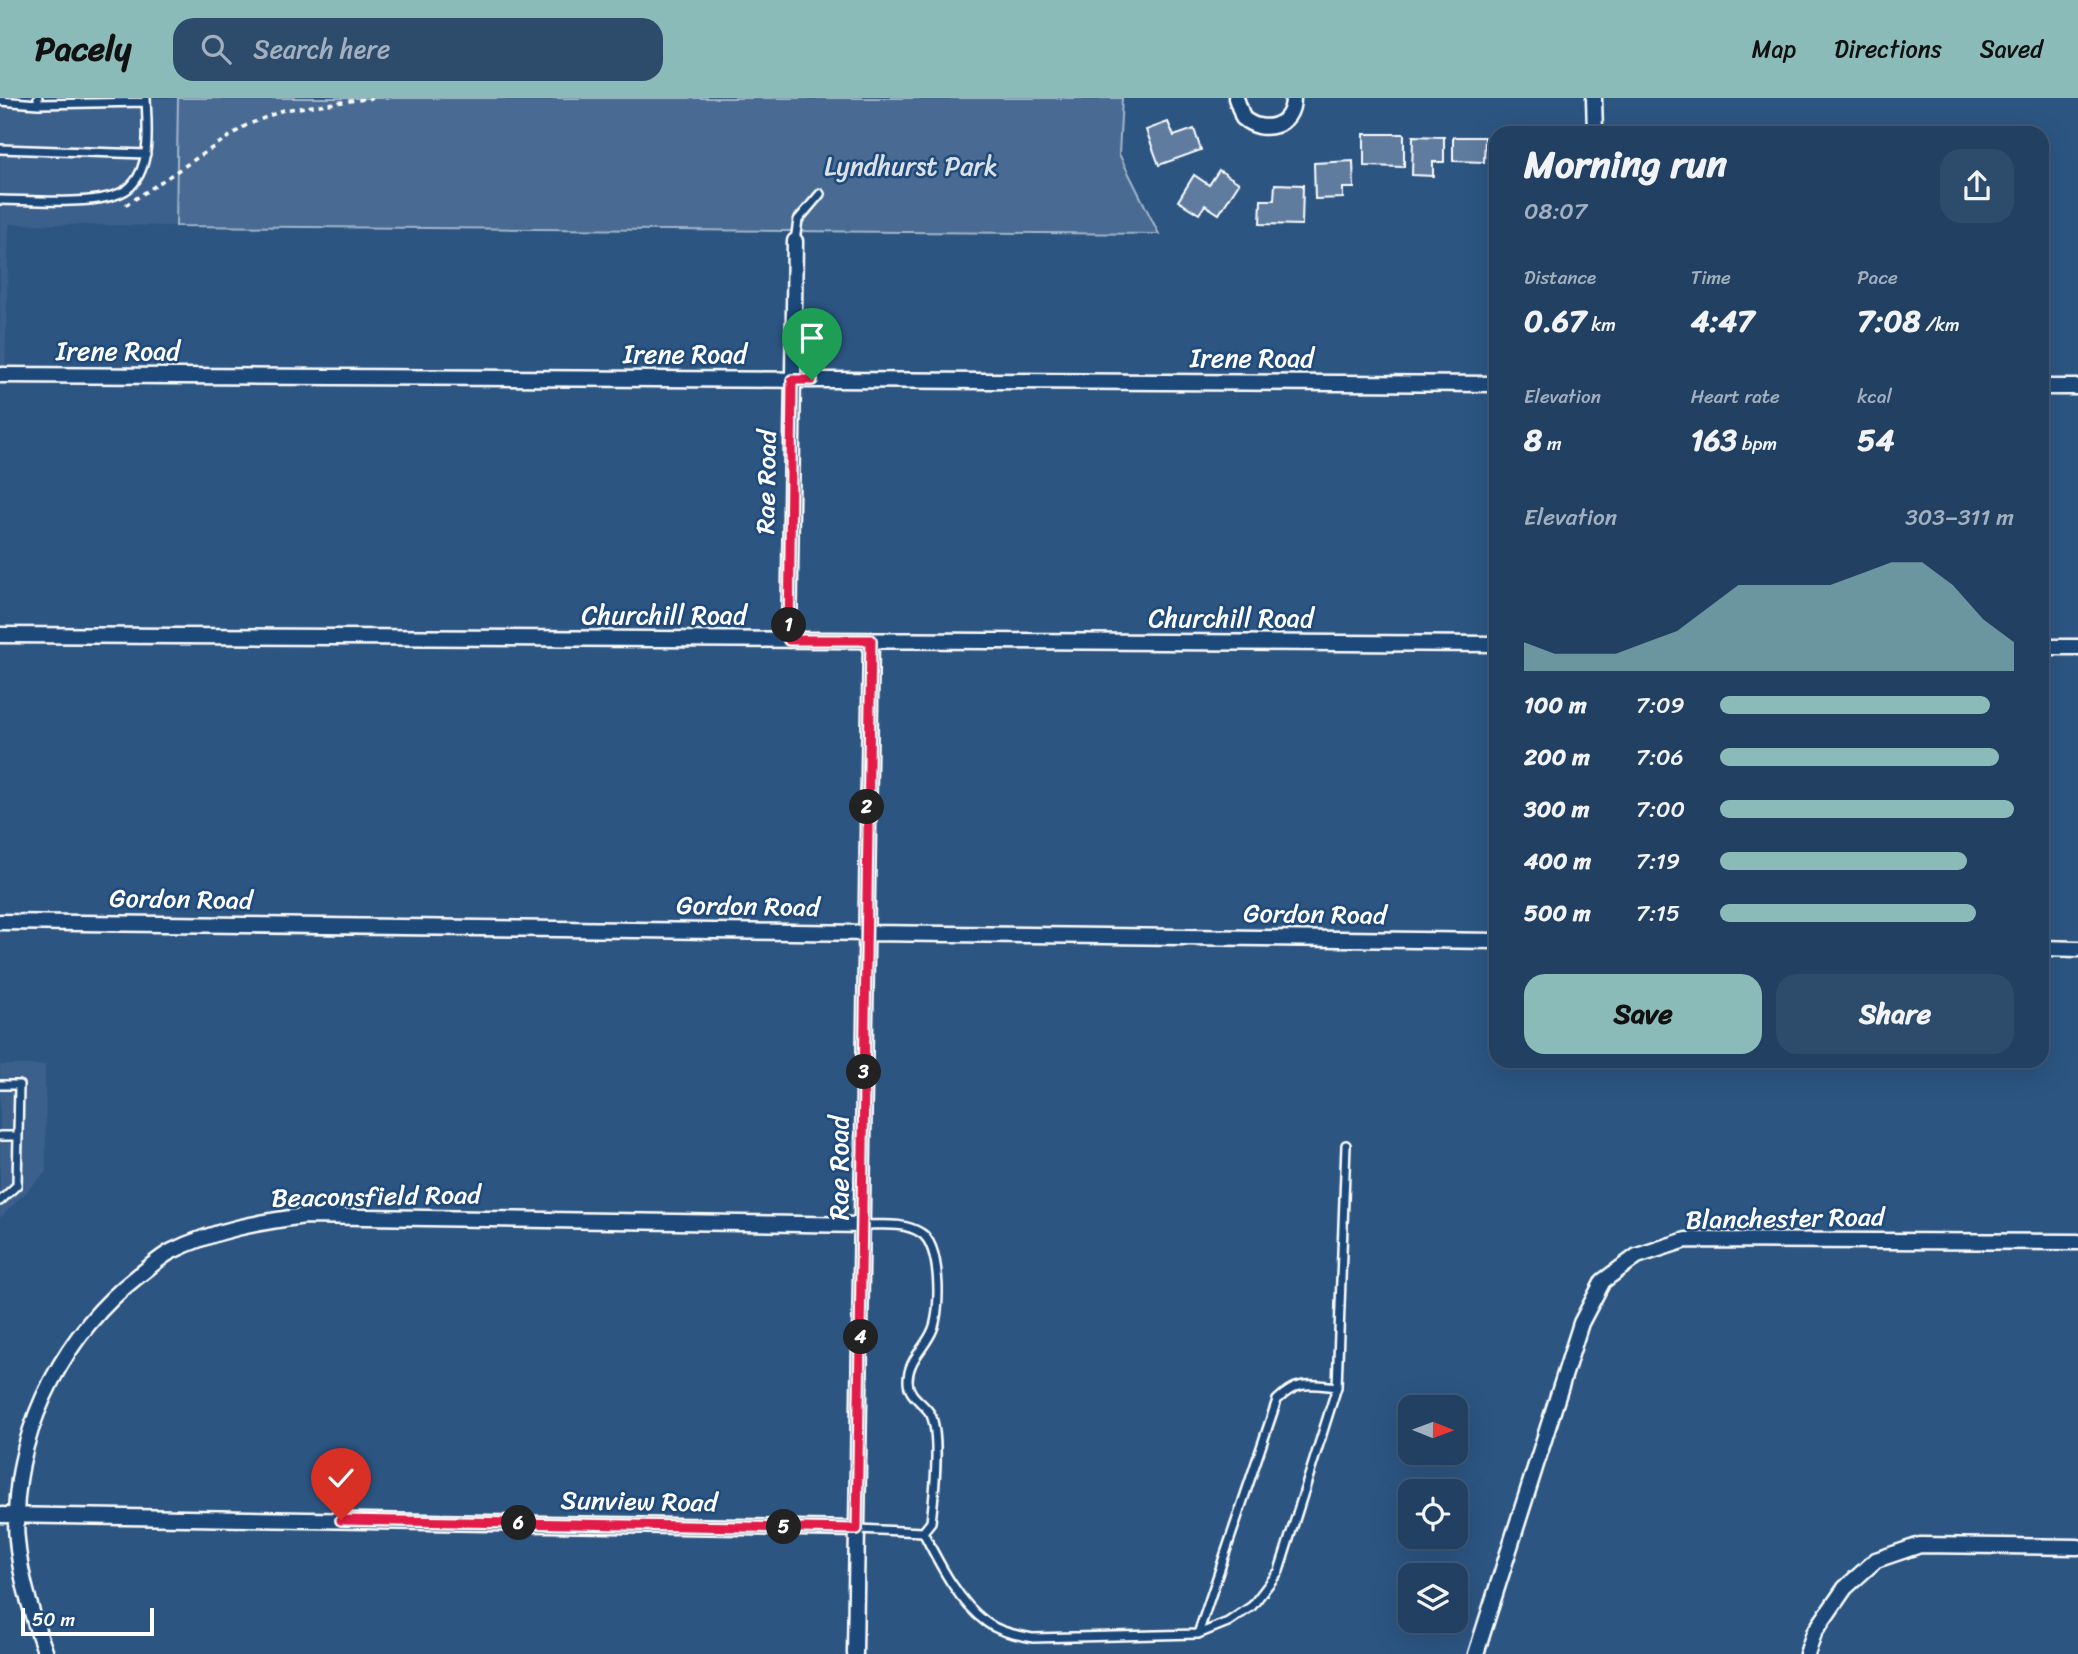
<!DOCTYPE html>
<meta charset="utf-8">
<style>
body{margin:0;font-family:Sriracha,sans-serif;background:#2d4b6b;color:#f1f3f6;height:100vh;display:flex;flex-direction:column;font-size:26px;white-space:nowrap}
*{box-sizing:border-box;margin:0}
p{font-size:23px;color:#a2afbe}
.icon{flex:none;width:38px;height:38px;fill:none;stroke:currentColor;stroke-width:2;stroke-linecap:round;stroke-linejoin:round}
.map{position:relative;flex:1;overflow:hidden}
.drawer{position:absolute;left:1489px;top:28px;width:560px;height:942px;display:flex;flex-direction:column;background:#214062;border-radius:21px;box-shadow:0 7px 28px #0002,0 0 0 2px #3e5977}
.drawer>*{flex:none}
.needle{width:46px;rotate:91deg}
.controls{position:absolute;left:1398px;top:1297px;display:grid;gap:14px}
.controls a{display:grid;place-items:center;width:70px;height:70px;border-radius:14px;background:#214062;box-shadow:0 7px 28px #0002,0 0 0 2px #3e5977;font-size:35px}
.scale{position:absolute;left:21px;bottom:18px;width:133px;box-sizing:border-box;padding-left:7px;border:4px solid #fff;border-top:0;font-size:19px;line-height:24px;white-space:nowrap;color:#fff;-webkit-text-stroke:5px #1f4a7a;paint-order:stroke}
.pin{position:absolute;display:grid;place-items:center;width:60px;height:60px;color:#fff;margin:-72px -30px;border-radius:50% 50% 50% 0;rotate:-45deg;box-shadow:0 0 7px #0007}
.pin .icon{rotate:45deg}
.km{position:absolute;width:35px;height:35px;margin:-18px;border-radius:50%;background:#222;color:#fff;font-size:19px;line-height:35px;text-align:center}
.round{display:grid;place-items:center;flex:none;width:74px;height:74px;border-radius:21px;background:#2d4b6b}
.overview{display:flex;align-items:center;justify-content:space-between;height:119px;padding:0 35px}
h1{font-size:38px;font-weight:700;line-height:52px}
.stats{display:grid;grid-template-columns:repeat(3,1fr);gap:10px;height:119px;padding:7px 35px}
.stats div{display:grid;align-content:center}
.stats b{font-size:30px;font-weight:700}
.stats small{font-size:19px;font-weight:400}
.stats p{font-size:19px}
.chart{height:196px;padding:14px 35px}
.chart p{display:flex;justify-content:space-between}
.chart svg{width:100%;height:126px;margin-top:7px;fill:#8bbbb9;opacity:.7}
.primary-button{display:flex;gap:14px;margin-top:auto;padding:14px 35px}
.primary-button a{flex:1;height:80px;border-radius:21px;background:#8bbbb9;color:#111;font-size:28px;font-weight:700;line-height:80px;text-align:center}
.primary-button a+a{background:#2d4b6b;color:#f1f3f6}
ul{padding:0 35px;list-style:none;font-size:23px}
li{display:grid;grid-template-columns:112px 84px 1fr;align-items:center;height:52px}
li i{height:18px;border-radius:9px;background:#8bbbb9}
header{display:flex;align-items:center;gap:42px;box-sizing:border-box;height:98px;padding:0 35px;background:#8bbbb9;color:#111}
header strong{font-size:33px}
nav{display:flex;gap:38px;margin-inline-start:auto;font-size:24px}
.search{width:490px;height:63px;background:#2d4b6b;display:flex;align-items:center;gap:18px;box-sizing:border-box;padding:0 24px;border-radius:21px;color:#a2afbe;font-size:26px}
.map>svg:first-child{display:block}
</style>
<header>
<strong>Pacely</strong>
<div class="search"><svg class="icon" aria-label="search" viewBox="0 0 24 24"><circle cx="10" cy="10" r="6"/><path d="M15 15l6 6"/></svg>Search here</div>
<nav><a>Map</a><a>Directions</a><a>Saved</a></nav>
</header>
<div class="map">
<svg width="2078" height="1556" viewBox="0 0 2078 1556">
<rect width="100%" height="100%" fill="#2c5582"/>
<filter id="ink" filterUnits="userSpaceOnUse"><feTurbulence type="fractalNoise" baseFrequency=".0143" numOctaves="2"/><feDisplacementMap in="SourceGraphic" scale="14" xChannelSelector="R" yChannelSelector="G"/><feConvolveMatrix kernelMatrix="1 2 1 2 8 2 1 2 1" color-interpolation-filters="sRGB"/></filter>
<g filter="url(#ink)">
<path fill="#3b618b" d="M0 0H178L176 128 9 126 5 277H0Z
M0 967H45L46 1074 0 1120Z"/>
<path fill="#486b92" stroke="#a4b5c8" stroke-width="2" d="M178 0H1122L1119 56 1159 136 176 128Z"/>
<path fill="#5e7c9f" stroke="#fff" stroke-width="2" d="M1168 24 1174 38 1194 31 1201 52 1159 67 1146 32Z
M1364 36H1404V69L1364 68Z
M1413 38 1444 39V64H1433V78L1412 77Z
M1453 39H1485L1484 64 1453 63Z
M1353 63 1354 90H1343V100L1315 101 1314 65Z
M1219 72 1239 85 1219 116 1205 107 1199 116 1178 103 1194 77 1209 87Z
M1275 86 1303 87 1302 127 1260 126 1261 102H1274Z"/>
<g fill="none" stroke-linecap="round" stroke-linejoin="round">
<g stroke="#fff" stroke-width="12">
<path id="lane" d="M0 3 38 6V0
M38 6 146 4
M0 51 146 56
M0 102C31 102 110 110 131 88 152 67 147 27 146 0
M795 143 798 122 820 96
M0 987H19L17 1087 0 1103
M0 1038H18
M858 1431 923 1434 931 1424C934 1399 941 1340 931 1317 925 1305 908 1299 908 1283 908 1261 925 1251 933 1231 941 1211 941 1147 921 1135 904 1124 883 1127 864 1127
M923 1434C938 1463 958 1504 986 1524 999 1534 1017 1537 1033 1540L1198 1536 1228 1524 1252 1508 1279 1473 1337 1289 1346 1047
M1198 1536 1277 1302C1298 1282 1309 1286 1337 1289"/>
</g>
<g stroke="#fff" stroke-width="19">
<path id="street" d="M1236 0 1243 20C1263 37 1293 29 1293 0
M1594 0 1595 35
M0 277 1496 286
M2042 289H2078
M0 537 1496 546
M789 542 795 143
M2042 549H2078
M0 824 1496 843
M2042 850 2078 851
M0 1417 857 1431
M46 1556C30 1512 15 1464 16 1416 19 1324 66 1234 138 1178 149 1170 160 1159 172 1153 215 1132 259 1124 305 1118L864 1127
M855 1556 871 542
M1476 1556 1581 1225 1603 1183 1637 1158 1686 1142 2078 1144
M1807 1556 1814 1535 1845 1490 1876 1462 1920 1447 2078 1449"/>
</g>
<path stroke="#fff" stroke-width="3.5" stroke-dasharray="5 5" stroke-linecap="butt" d="M126 107 245 28 283 12 373 0"/>
<use href="#lane" stroke="#1f4a7a" stroke-width="7"/>
<use href="#street" stroke="#1f4a7a" stroke-width="14"/>
</g>
</g>
<g fill="none" stroke-linecap="round" stroke-linejoin="round" filter="url(#ink)">
<g stroke="#fff" stroke-width="14">
<path id="route" d="M341 1422 857 1431 871 542H789L792 282H812"/>
</g>
<use href="#route" stroke="#e11d48" stroke-width="9"/>
</g>
<g text-anchor="middle" dominant-baseline="central" stroke-width="5" stroke-linejoin="round" paint-order="stroke">
<g font-size="26" fill="#dae1e9" stroke="#1f4a7a">
<text x="911" y="68">Lyndhurst Park</text>
</g>
<g font-size="26" fill="#fff" stroke="#1f4a7a">
<text x="118" y="253">Irene Road</text>
<text x="685" y="256">Irene Road</text>
<text x="1252" y="260">Irene Road</text>
<text transform="translate(766 384) rotate(-89)">Rae Road</text>
<text x="664" y="517">Churchill Road</text>
<text x="1231" y="520">Churchill Road</text>
<text transform="translate(181 801) rotate(1)">Gordon Road</text>
<text transform="translate(748 808) rotate(1)">Gordon Road</text>
<text transform="translate(1315 816) rotate(1)">Gordon Road</text>
<text transform="translate(839 1070) rotate(-90)">Rae Road</text>
<text transform="translate(376 1098) rotate(-1)">Beaconsfield Road</text>
<text transform="translate(1785 1120) rotate(-1)">Blanchester Road</text>
<text transform="translate(639 1403) rotate(1)">Sunview Road</text>
</g>
</g>
</svg>
<div class="controls">
<a><svg class="needle" viewBox="-14 -14 28 28"><path d="M0-13l5 13h-10z" fill="#e53935"/><path d="M0 13l5-13h-10z" fill="#a2afbe"/></svg></a>
<a><svg class="icon" aria-label="locate" viewBox="0 0 24 24"><circle cx="12" cy="12" r="6"/><path d="M12 2v4M12 18v4M2 12h4M18 12h4"/></svg></a>
<a><svg class="icon" aria-label="layers" viewBox="0 0 24 24"><path d="M12 4l9 5-9 5-9-5zM3 14l9 5 9-5"/></svg></a>
</div>
<div class="scale">50 m</div>
<div class="pin" style="left:812px;top:282px;background:#1e9e55"><svg class="icon" aria-label="arrive" viewBox="0 0 24 24"><path d="M6 21V4h12l-3 4 3 4H6"/></svg></div>
<div class="pin" style="left:341px;top:1422px;background:#d93025"><svg class="icon" aria-label="check" viewBox="0 0 24 24"><path d="M5 12l5 5 9-10"/></svg></div>
<b class="km" style="left:789px;top:527px">1</b>
<b class="km" style="left:867px;top:709px">2</b>
<b class="km" style="left:864px;top:974px">3</b>
<b class="km" style="left:861px;top:1239px">4</b>
<b class="km" style="left:784px;top:1429px">5</b>
<b class="km" style="left:519px;top:1425px">6</b>
<section class="drawer">
<div class="overview"><div><h1>Morning run</h1><p>08:07</p></div><a class="round"><svg class="icon" aria-label="share" viewBox="0 0 24 24"><path d="M12 15V3M7 8l5-5 5 5M5 13v7h14v-7"/></svg></a></div>
<div class="stats">
<div><p>Distance</p><b>0.67<small> km</small></b></div>
<div><p>Time</p><b>4:47</b></div>
<div><p>Pace</p><b>7:08<small> /km</small></b></div>
</div>
<div class="stats">
<div><p>Elevation</p><b>8<small> m</small></b></div>
<div><p>Heart rate</p><b>163<small> bpm</small></b></div>
<div><p>kcal</p><b>54</b></div>
</div>
<div class="chart"><p><span>Elevation</span>303–311 m</p>
<svg viewBox="0 0 160 44" preserveAspectRatio="none"><path d="M0 44V34L10 38L20 38L30 38L40 34L50 30L60 22L70 14L80 14L90 14L100 14L110 10L120 6L130 6L140 14L150 26L160 34V44z"/></svg>
</div>
<ul>
<li><b>100 m</b>7:09<i style="width:92%"></i></li>
<li><b>200 m</b>7:06<i style="width:95%"></i></li>
<li><b>300 m</b>7:00<i style="width:100%"></i></li>
<li><b>400 m</b>7:19<i style="width:84%"></i></li>
<li><b>500 m</b>7:15<i style="width:87%"></i></li>
</ul>
<div class="primary-button"><a>Save</a><a>Share</a></div>
</section>
</div>
